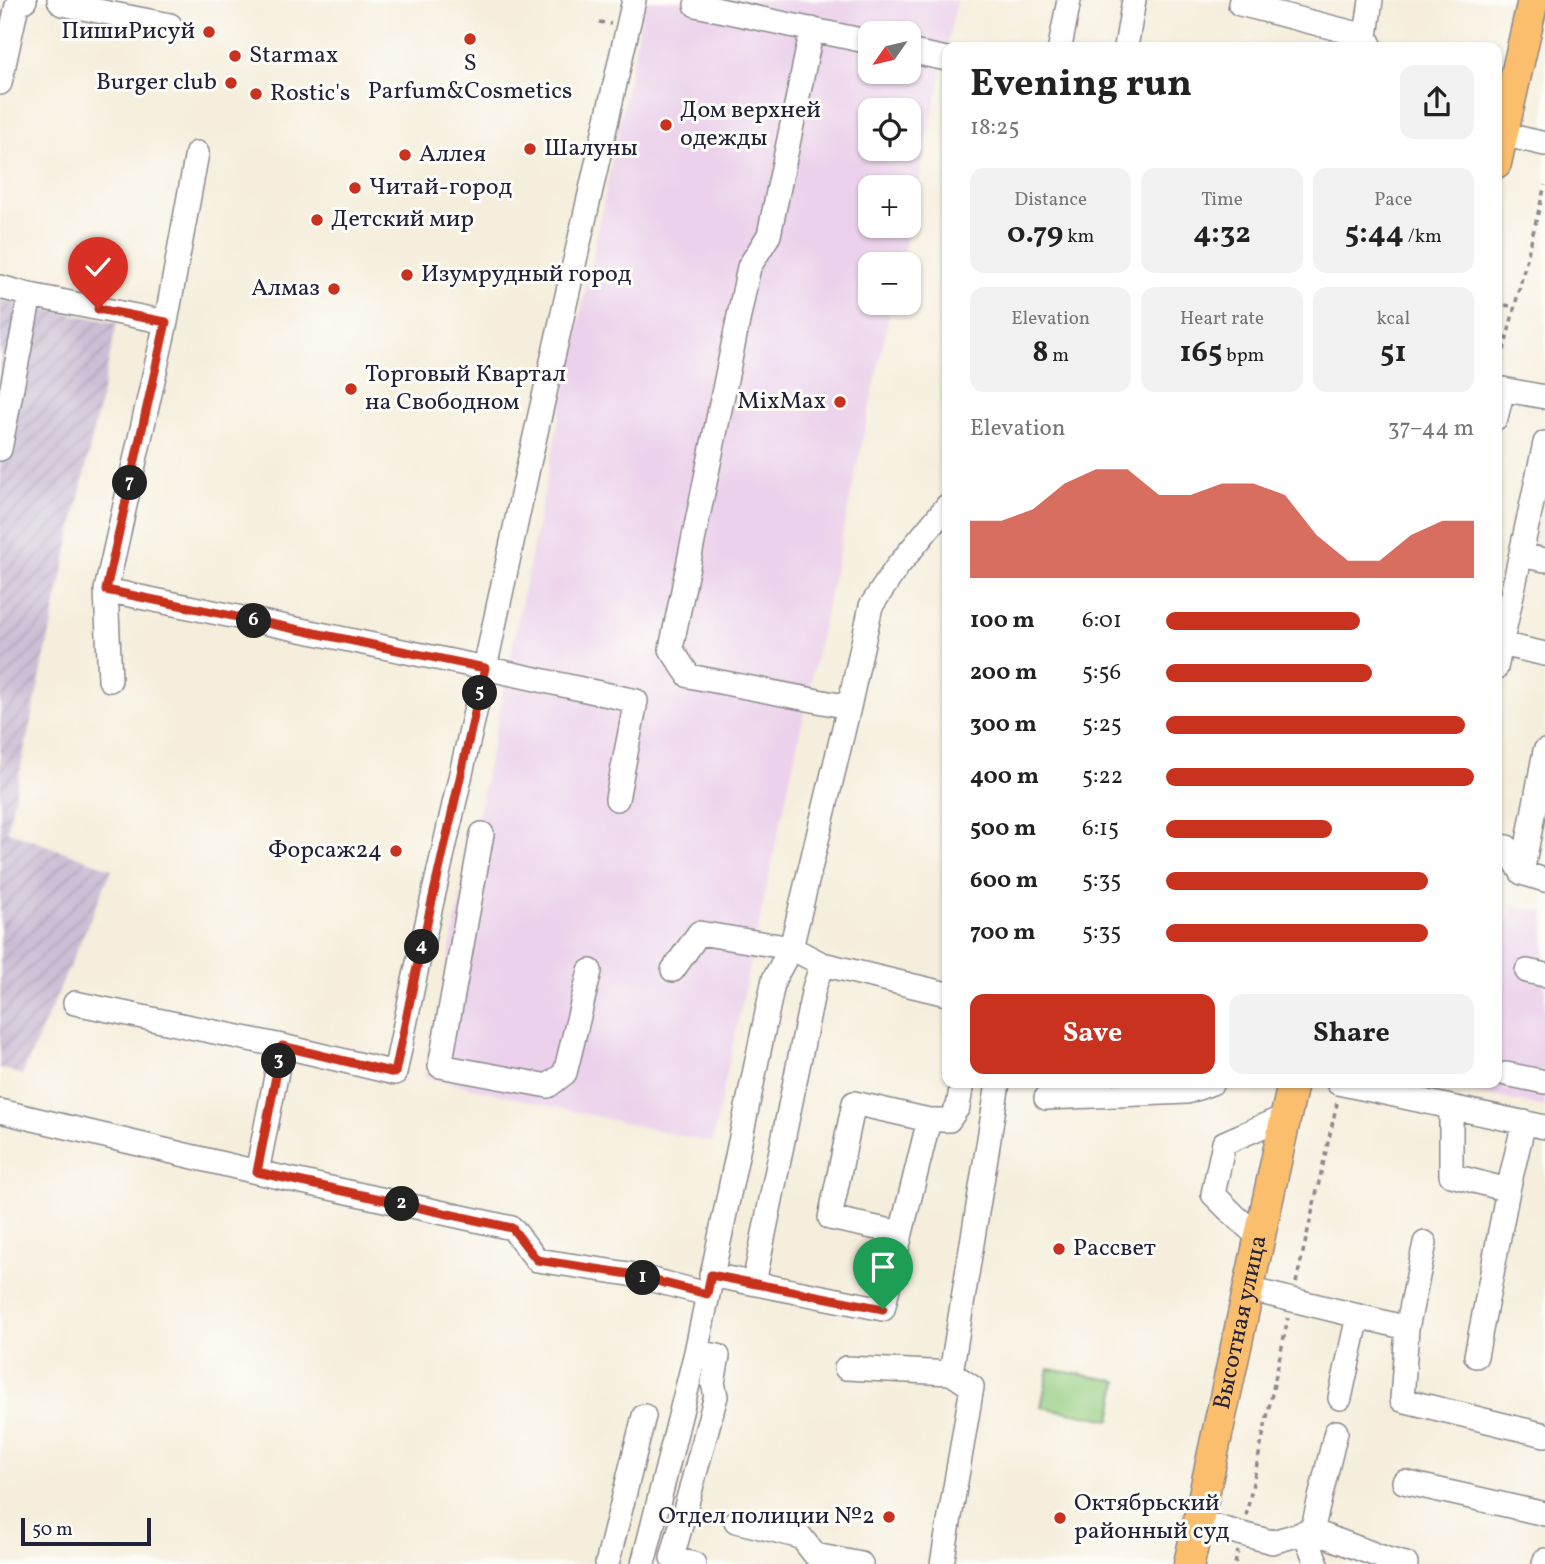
<!DOCTYPE html>
<meta charset="utf-8">
<style>
body{margin:0;font-family:Vollkorn,serif;background:#f2f2f2;color:#222;height:100vh;display:flex;flex-direction:column;font-size:26px;white-space:nowrap}
*{box-sizing:border-box;margin:0}
p{font-size:23px;color:#767676}
.icon{flex:none;width:38px;height:38px;fill:none;stroke:currentColor;stroke-width:2;stroke-linecap:round;stroke-linejoin:round}
.map{position:relative;flex:1;overflow:hidden}
.sheet{position:absolute;left:942px;top:42px;width:560px;height:1046px;display:flex;flex-direction:column;background:#fff;border-radius:14px;box-shadow:0 2px 5px #0004}
.sheet>*{flex:none}
.needle{width:46px;rotate:236deg}
.fabs{position:absolute;left:858px;top:21px;display:grid;gap:14px}
.fabs a{display:grid;place-items:center;width:63px;height:63px;border-radius:14px;background:#fff;box-shadow:0 2px 5px #0004;font-size:35px}
.scale{position:absolute;left:21px;bottom:18px;width:130px;box-sizing:border-box;padding-left:7px;border:4px solid #22223b;border-top:0;font-size:19px;line-height:24px;white-space:nowrap;color:#22223b;-webkit-text-stroke:5px #fdfcf7;paint-order:stroke}
.pin{position:absolute;display:grid;place-items:center;width:60px;height:60px;color:#fff;margin:-72px -30px;border-radius:50% 50% 50% 0;rotate:-45deg;box-shadow:0 0 7px #0007}
.pin .icon{rotate:45deg}
.km{position:absolute;width:35px;height:35px;margin:-18px;border-radius:50%;background:#222;color:#fff;font-size:19px;line-height:35px;text-align:center}
.round{display:grid;place-items:center;flex:none;width:74px;height:74px;border-radius:14px;background:#f2f2f2}
.summary{display:flex;align-items:center;justify-content:space-between;height:119px;padding:0 28px}
h1{font-size:38px;font-weight:700;line-height:52px}
.metrics{display:grid;grid-template-columns:repeat(3,1fr);gap:10px;height:119px;padding:7px 28px}
.metrics div{display:grid;align-content:center;border-radius:14px;background:#f2f2f2;text-align:center}
.metrics b{font-size:30px;font-weight:700}
.metrics small{font-size:19px;font-weight:400}
.metrics p{font-size:19px}
.chart{height:196px;padding:14px 28px}
.chart p{display:flex;justify-content:space-between}
.chart svg{width:100%;height:126px;margin-top:7px;fill:#c8321e;opacity:.7}
.action{display:flex;gap:14px;margin-top:auto;padding:14px 28px}
.action a{flex:1;height:80px;border-radius:14px;background:#c8321e;color:#fff;font-size:28px;font-weight:700;line-height:80px;text-align:center}
.action a+a{background:#f2f2f2;color:#222}
ul{padding:0 28px;list-style:none;font-size:23px}
li{display:grid;grid-template-columns:112px 84px 1fr;align-items:center;height:52px}
li i{height:18px;border-radius:9px;background:#c8321e}
.map>svg:first-child{display:block}
</style>
<div class="map">
<svg width="1545" height="1564" viewBox="0 0 1545 1564">
<defs>
<pattern id="industrial-furrows" width="10" height="10" patternUnits="userSpaceOnUse" patternTransform="scale(1.75)"><rect width="10" height="10" fill="#cbbfd5"/><path d="M-1 1l2-2M0 10L10 0M9 11l2-2" fill="none" stroke="#aea4b8"/></pattern>
</defs>
<rect width="100%" height="100%" fill="#fdfcf7"/>
<filter id="ink" filterUnits="userSpaceOnUse"><feTurbulence type="fractalNoise" baseFrequency=".0143" numOctaves="2"/><feDisplacementMap in="SourceGraphic" scale="14" xChannelSelector="R" yChannelSelector="G"/><feConvolveMatrix kernelMatrix="1 2 1 2 8 2 1 2 1" color-interpolation-filters="sRGB"/></filter>
<filter id="wash" filterUnits="userSpaceOnUse"><feTurbulence type="fractalNoise" baseFrequency=".00686" numOctaves="4" result="noise"/><feDisplacementMap in="SourceGraphic" scale="28" xChannelSelector="R" yChannelSelector="G"/><feGaussianBlur stdDeviation="1.57" result="paint"/><feColorMatrix in="noise" values="0 0 0 0 0 0 0 0 0 0 0 0 0 0 0 0 0 1.4 0 .05"/><feComposite in="paint" operator="in"/></filter>
<g filter="url(#wash)">
<rect width="100%" height="100%" fill="#f5eedc"/>
<path fill="#ebd1eb" fill-rule="evenodd" d="M645 0H957L901 264H870V303H892L712 1143 424 1077ZM870 33H908V72H870ZM870 110H908V149H870ZM870 187H908V226H870Z
M1511 905 1545 912V1107L1474 1092 1476 1083H1496V978Z"/>
<path fill="url(#industrial-furrows)" d="M0 300 117 323 7 831 112 869 22 1075 0 1068Z"/>
<path fill="#94cd80" stroke="#5b785e" stroke-width="2" d="M1049 1369 1118 1381 1111 1420 1041 1407Z"/>
</g>
<g filter="url(#ink)">
<g fill="none" stroke-linecap="round" stroke-linejoin="round">
<g stroke="#8c888c" stroke-width="26">
<path id="minor" d="M59 0 62 4 170 25
M634 0 529 463 485 668 415 976 395 1073 282 1046 257 1172 512 1228 537 1260 629 1274 707 1294
M1241 0 1240 4 1366 36
M1371 0 1366 36 1371 47
M696 5 870 42
M812 29 769 235 749 267 671 649 689 676 849 707
M1060 47 1069 0
M1126 47 1134 0
M908 51 947 59
M0 83 17 5 25 0
M1502 134 1545 144
M0 287 30 295 166 322 106 590 485 668 636 701 617 799
M166 322 197 153
M1496 388 1545 397
M1496 418 1503 389
M0 449 30 295
M1521 555 1545 560
M106 590 110 680
M1496 643 1545 654
M1496 668 1545 443
M482 834 440 1066 548 1086 565 1073 590 971
M1496 845 1507 847 1522 873 1545 880
M1522 873 1545 751
M673 970 699 933 791 948 822 964 947 994
M1527 971 1545 975
M75 1003 282 1046
M1506 1074 1545 1082
M1338 1083 1545 1127
M1046 1098 1187 1092 1212 1083
M1451 1107V1175L1508 1190
M0 1111 257 1172
M901 1233 929 1120
M1259 1237 1235 1216 1213 1194 1224 1143 1286 1116
M711 1275 883 1309 901 1233 830 1218 854 1103 929 1120H949L958 1107 962 1083
M754 1283 814 988 822 964
M1248 1289 1407 1328 1425 1243
M1407 1328 1402 1400 1545 1435
M1476 1356 1508 1190 1524 1122
M846 1368 951 1373 972 1387 942 1564
M951 1373 998 1083
M1340 1398 1358 1316
M1404 1482 1545 1514
M736 1521 801 1537 815 1555 861 1564
M1198 1522 1272 1542 1312 1531 1387 1559 1406 1564
M607 1564 644 1416
M643 1564 696 1352 774 979 791 948 849 707 871 606 897 567 947 506
M694 1564 672 1558 716 1396 713 1383 718 1356 696 1352
M1317 1564 1304 1532 1312 1531 1336 1432
M1544 1564 1545 1560"/>
</g>
<g stroke="#8c888c" stroke-width="33">
<g id="major">
<path d="M1496 163 1533 0"/>
<path id="s1" d="M1189 1564 1293 1083"/>
</g>
</g>
<path stroke="#8c888c" stroke-width="3.5" stroke-dasharray="5 5" stroke-linecap="butt" d="M599 22 611 24
M1505 305 1515 307
M1499 370 1545 185
M1296 1283 1337 1103
M1246 1516 1288 1318
M1235 1564 1238 1551"/>
<use href="#minor" stroke="#fff" stroke-width="23"/>
<use href="#major" stroke="#fabe6d" stroke-width="30"/>
</g>
</g>
<g fill="none" stroke-linecap="round" stroke-linejoin="round" filter="url(#ink)">
<g stroke="#fff" stroke-width="14">
<path id="route" d="M98 309 166 322 106 590 485 668 415 976 395 1073 282 1046 257 1172 512 1228 537 1260 629 1274 707 1294 711 1275 883 1309"/>
</g>
<use href="#route" stroke="#c8321e" stroke-width="9"/>
</g>
<g fill="#c8321e" stroke="#fdfcf7" stroke-width="2.5">
<circle cx="209" cy="32" r="7"/>
<circle cx="470" cy="39" r="7"/>
<circle cx="235" cy="56" r="7"/>
<circle cx="231" cy="83" r="7"/>
<circle cx="256" cy="94" r="7"/>
<circle cx="666" cy="125" r="7"/>
<circle cx="530" cy="149" r="7"/>
<circle cx="405" cy="155" r="7"/>
<circle cx="355" cy="188" r="7"/>
<circle cx="317" cy="220" r="7"/>
<circle cx="407" cy="275" r="7"/>
<circle cx="334" cy="289" r="7"/>
<circle cx="351" cy="389" r="7"/>
<circle cx="840" cy="402" r="7"/>
<circle cx="396" cy="851" r="7"/>
<circle cx="1059" cy="1249" r="7"/>
<circle cx="889" cy="1517" r="7"/>
<circle cx="1060" cy="1518" r="7"/>
</g>
<g text-anchor="middle" dominant-baseline="central" stroke-width="6" stroke-linejoin="round" paint-order="stroke">
<g font-size="24" fill="#22223b" stroke="#fdfcf7" text-anchor="start">
<text x="195" y="32" text-anchor="end">ПишиРисуй</text>
<text x="249" y="56">Starmax</text>
<text x="470" y="64" text-anchor="middle">S<tspan x="470" dy="28">Parfum&amp;Cosmetics</tspan></text>
<text x="217" y="83" text-anchor="end">Burger club</text>
<text x="270" y="94">Rostic's</text>
<text x="680" y="111">Дом верхней<tspan x="680" dy="28">одежды</tspan></text>
<text x="544" y="149">Шалуны</text>
<text x="419" y="155">Аллея</text>
<text x="369" y="188">Читай-город</text>
<text x="331" y="220">Детский мир</text>
<text x="421" y="275">Изумрудный город</text>
<text x="320" y="289" text-anchor="end">Алмаз</text>
<text x="365" y="375">Торговый Квартал<tspan x="365" dy="28">на Свободном</tspan></text>
<text x="826" y="402" text-anchor="end">MixMax</text>
<text x="382" y="851" text-anchor="end">Форсаж24</text>
<text x="1073" y="1249">Рассвет</text>
<text x="1074" y="1504">Октябрьский<tspan x="1074" dy="28">районный суд</tspan></text>
<text x="875" y="1517" text-anchor="end">Отдел полиции №2</text>
</g>
<g font-size="24" fill="#22223b" stroke="#fdfcf7">
<text stroke="none"><textPath href="#s1" startOffset="247">Высотная улица</textPath></text>
</g>
</g>
</svg>
<div class="fabs">
<a><svg class="needle" viewBox="-14 -14 28 28"><path d="M0-13l5 13h-10z" fill="#e53935"/><path d="M0 13l5-13h-10z" fill="#767676"/></svg></a>
<a><svg class="icon" aria-label="locate" viewBox="0 0 24 24"><circle cx="12" cy="12" r="6"/><path d="M12 2v4M12 18v4M2 12h4M18 12h4"/></svg></a>
<a>+</a>
<a>−</a>
</div>
<div class="scale">50 m</div>
<div class="pin" style="left:883px;top:1309px;background:#1e9e55"><svg class="icon" aria-label="arrive" viewBox="0 0 24 24"><path d="M6 21V4h12l-3 4 3 4H6"/></svg></div>
<div class="pin" style="left:98px;top:309px;background:#d93025"><svg class="icon" aria-label="check" viewBox="0 0 24 24"><path d="M5 12l5 5 9-10"/></svg></div>
<b class="km" style="left:643px;top:1278px">1</b>
<b class="km" style="left:402px;top:1204px">2</b>
<b class="km" style="left:279px;top:1061px">3</b>
<b class="km" style="left:422px;top:947px">4</b>
<b class="km" style="left:480px;top:693px">5</b>
<b class="km" style="left:254px;top:621px">6</b>
<b class="km" style="left:130px;top:483px">7</b>
<section class="sheet">
<div class="summary"><div><h1>Evening run</h1><p>18:25</p></div><a class="round"><svg class="icon" aria-label="share" viewBox="0 0 24 24"><path d="M12 15V3M7 8l5-5 5 5M5 13v7h14v-7"/></svg></a></div>
<div class="metrics">
<div><p>Distance</p><b>0.79<small> km</small></b></div>
<div><p>Time</p><b>4:32</b></div>
<div><p>Pace</p><b>5:44<small> /km</small></b></div>
</div>
<div class="metrics">
<div><p>Elevation</p><b>8<small> m</small></b></div>
<div><p>Heart rate</p><b>165<small> bpm</small></b></div>
<div><p>kcal</p><b>51</b></div>
</div>
<div class="chart"><p><span>Elevation</span>37–44 m</p>
<svg viewBox="0 0 160 44" preserveAspectRatio="none"><path d="M0 44V24L10 24L20 20L30 11L40 6L50 6L60 15L70 15L80 11L90 11L100 15L110 29L120 38L130 38L140 29L150 24L160 24V44z"/></svg>
</div>
<ul>
<li><b>100 m</b>6:01<i style="width:63%"></i></li>
<li><b>200 m</b>5:56<i style="width:67%"></i></li>
<li><b>300 m</b>5:25<i style="width:97%"></i></li>
<li><b>400 m</b>5:22<i style="width:100%"></i></li>
<li><b>500 m</b>6:15<i style="width:54%"></i></li>
<li><b>600 m</b>5:35<i style="width:85%"></i></li>
<li><b>700 m</b>5:35<i style="width:85%"></i></li>
</ul>
<div class="action"><a>Save</a><a>Share</a></div>
</section>
</div>
